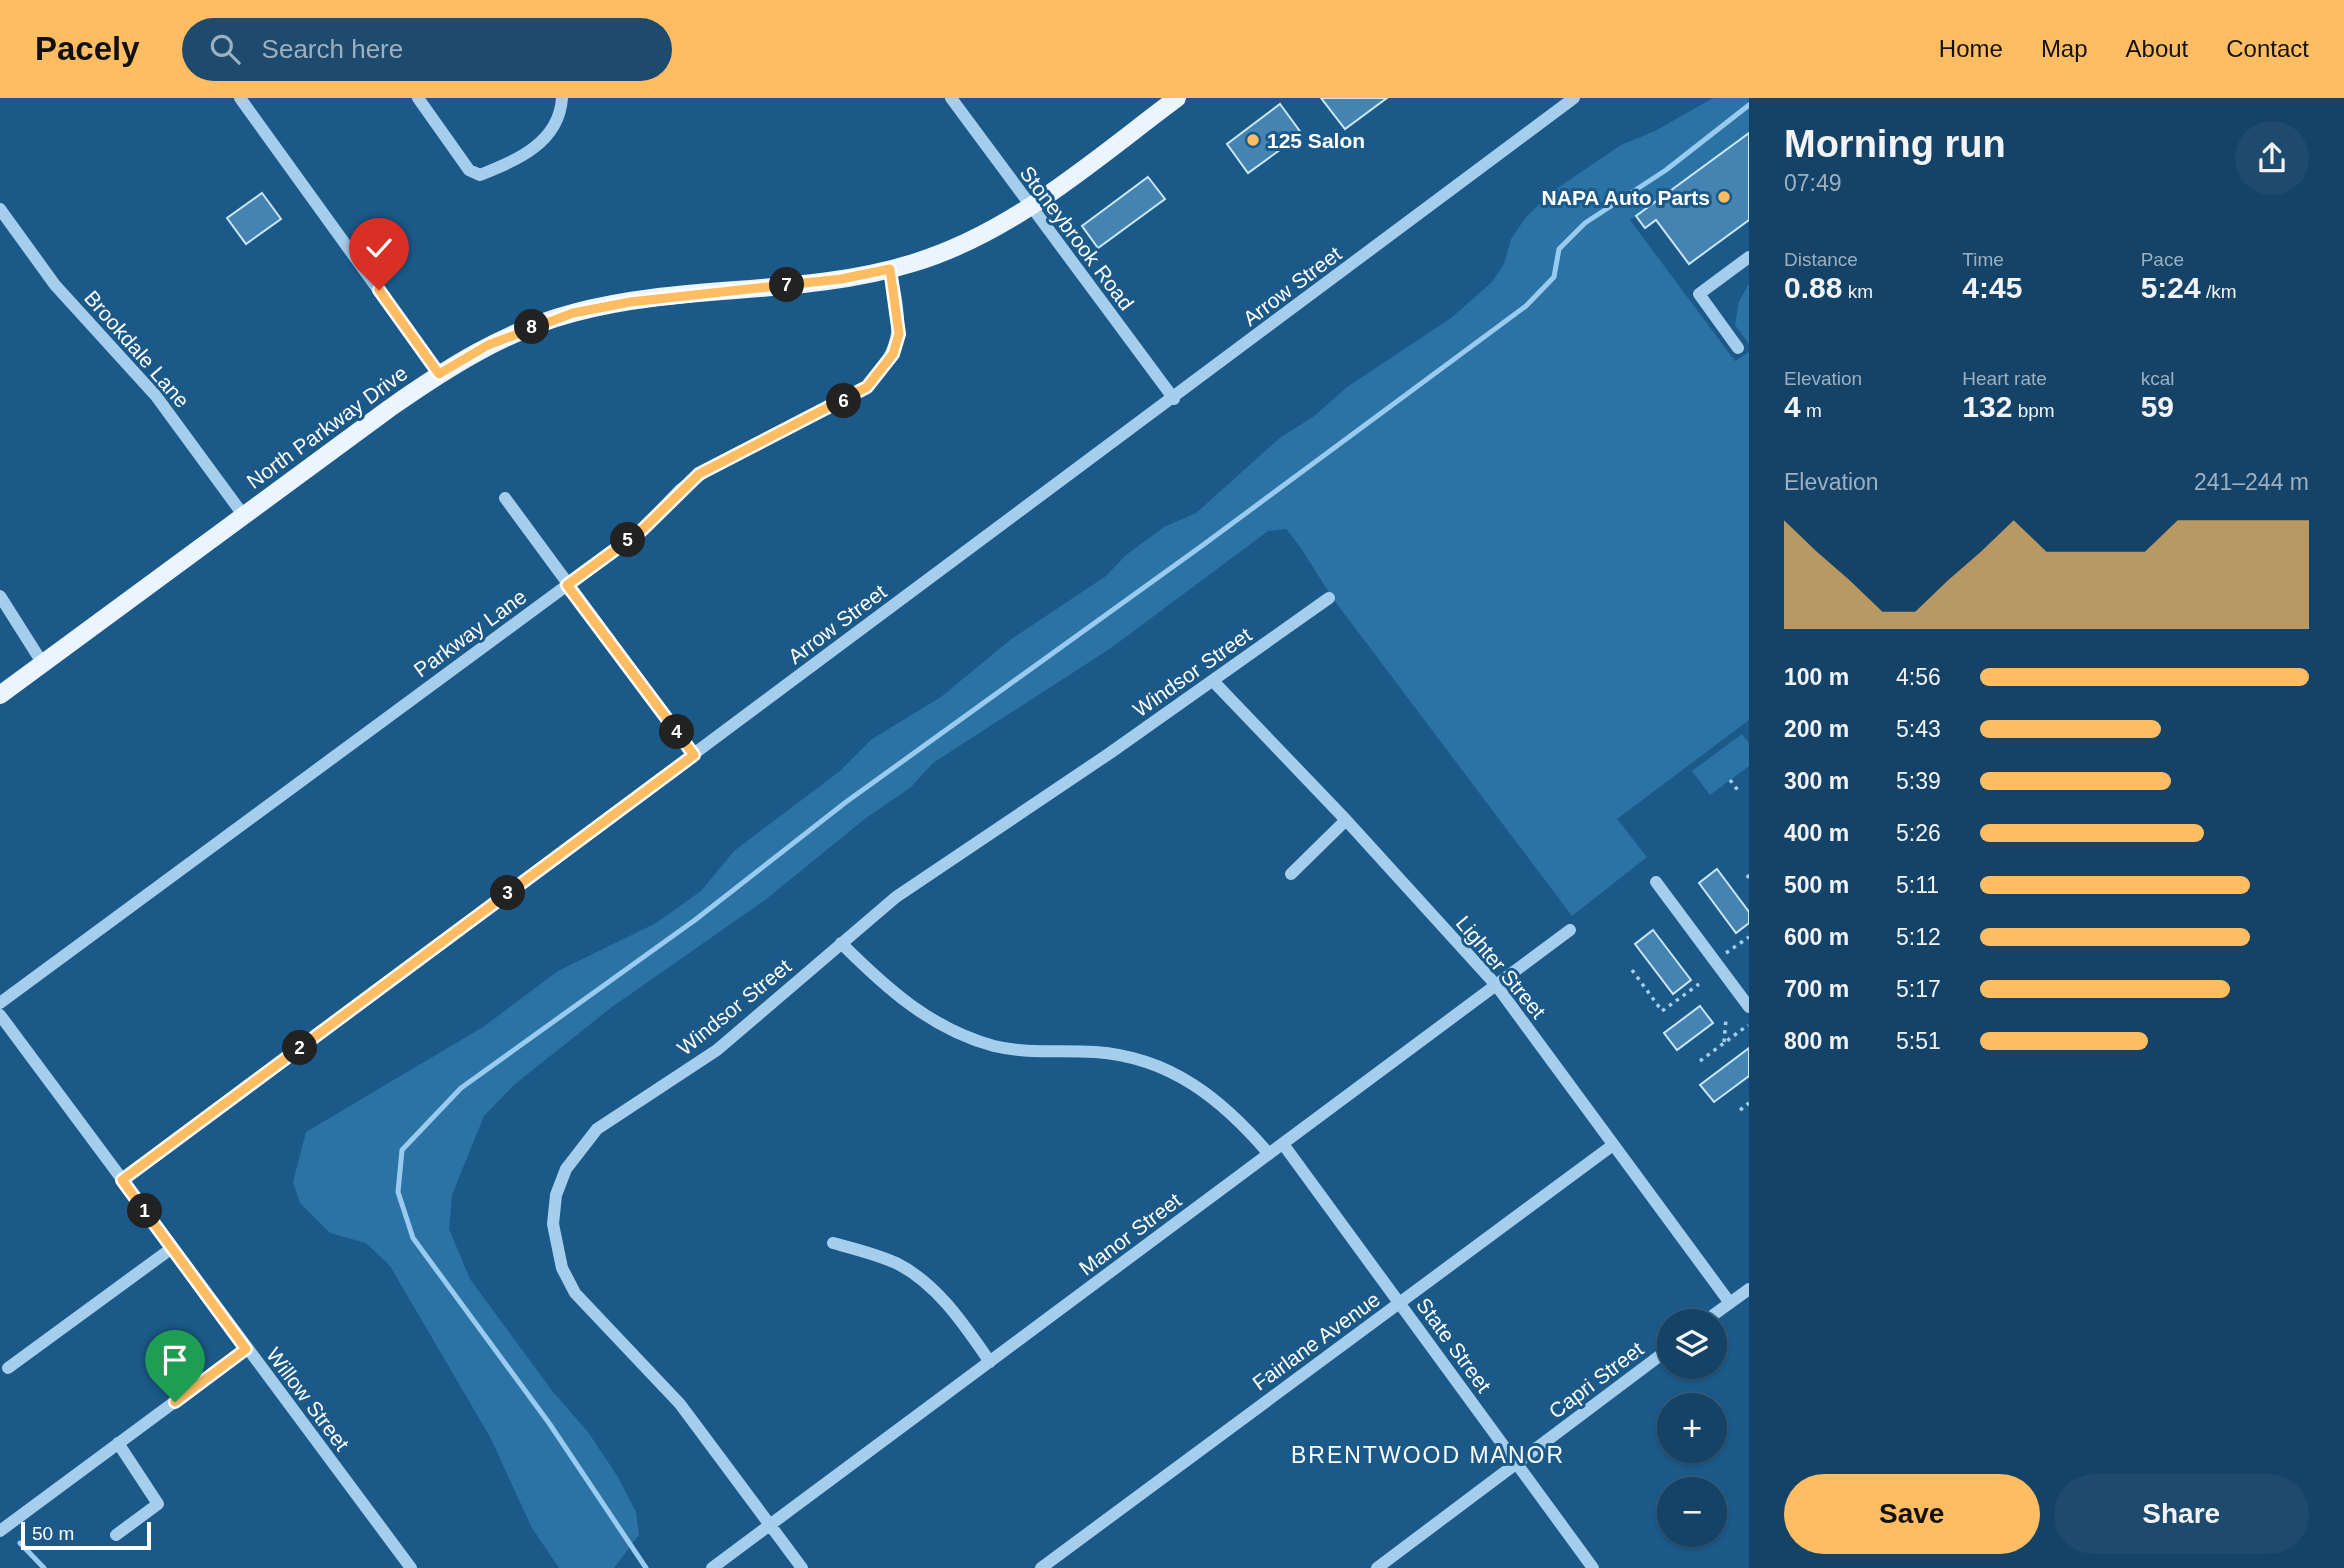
<!DOCTYPE html>
<meta charset="utf-8">
<style>
body{margin:0;font-family:Helvetica,sans-serif;background:#1d4a6d;color:#f1f3f6;height:100vh;display:flex;flex-direction:column;font-size:26px;white-space:nowrap}
*{box-sizing:border-box;margin:0}
p{font-size:23px;color:#9db0c0}
.icon{flex:none;width:38px;height:38px;fill:none;stroke:currentColor;stroke-width:2;stroke-linecap:round;stroke-linejoin:round}
.map{position:relative;flex:1;overflow:hidden}
.side{display:flex;flex-direction:column;background:#144367;width:595px}
.side>*{flex:none}
.controls{position:absolute;left:1657px;top:1211px;display:grid;gap:14px}
.controls a{display:grid;place-items:center;width:70px;height:70px;border-radius:50%;background:#144367;box-shadow:0 2px 5px #0004,0 0 0 2px #335c7b;font-size:35px}
.scale{position:absolute;left:21px;bottom:18px;width:130px;box-sizing:border-box;padding-left:7px;border:4px solid #fff;border-top:0;font-size:19px;line-height:24px;white-space:nowrap;color:#fff;-webkit-text-stroke:5px #1b5989;paint-order:stroke}
.pin{position:absolute;display:grid;place-items:center;width:60px;height:60px;color:#fff;margin:-72px -30px;border-radius:50% 50% 50% 0;rotate:-45deg;box-shadow:0 0 7px #0007}
.pin .icon{rotate:45deg}
.km{position:absolute;width:35px;height:35px;margin:-18px;border-radius:50%;background:#222;color:#fff;font-size:19px;line-height:35px;text-align:center}
.round{display:grid;place-items:center;flex:none;width:74px;height:74px;border-radius:37px;background:#1d4a6d}
.headline{display:flex;align-items:center;justify-content:space-between;height:119px;padding:0 35px}
h1{font-size:38px;font-weight:700;line-height:52px}
.metrics{display:grid;grid-template-columns:repeat(3,1fr);gap:10px;height:119px;padding:7px 35px}
.metrics div{display:grid;align-content:center}
.metrics b{font-size:30px;font-weight:700}
.metrics small{font-size:19px;font-weight:400}
.metrics p{font-size:19px}
.chart{height:196px;padding:14px 35px}
.chart p{display:flex;justify-content:space-between}
.chart svg{width:100%;height:126px;margin-top:7px;fill:#febd62;opacity:.7}
.primary-button{display:flex;gap:14px;margin-top:auto;padding:14px 35px}
.primary-button a{flex:1;height:80px;border-radius:42px;background:#febd62;color:#111;font-size:28px;font-weight:700;line-height:80px;text-align:center}
.primary-button a+a{background:#1d4a6d;color:#f1f3f6}
ul{padding:0 35px;list-style:none;font-size:23px}
li{display:grid;grid-template-columns:112px 84px 1fr;align-items:center;height:52px}
li i{height:18px;border-radius:9px;background:#febd62}
header{display:flex;align-items:center;gap:42px;box-sizing:border-box;height:98px;padding:0 35px;background:#febd62;color:#111}
header strong{font-size:33px}
nav{display:flex;gap:38px;margin-inline-start:auto;font-size:24px}
.search{width:490px;height:63px;background:#1d4a6d;display:flex;align-items:center;gap:18px;box-sizing:border-box;padding:0 24px;border-radius:38px;color:#9db0c0;font-size:26px}
main{display:flex;flex:1;min-height:0}
.map>svg:first-child{display:block}
</style>
<header>
<strong>Pacely</strong>
<div class="search"><svg class="icon" aria-label="search" viewBox="0 0 24 24"><circle cx="10" cy="10" r="6"/><path d="M15 15l6 6"/></svg>Search here</div>
<nav><a>Home</a><a>Map</a><a>About</a><a>Contact</a></nav>
</header>
<main>
<div class="map">
<svg width="1749" height="1470" viewBox="0 0 1749 1470">
<rect width="100%" height="100%" fill="#1b5989"/>
<path fill="#2b72a5" d="M1713 0H1749V35L1630 122 1735 263 1749 254V622L1617 721 1647 759 1572 818 1337 506C1319 481 1306 454 1286 431L1268 433 1111 550 933 665 910 690 866 720 765 802 612 909 515 986 484 1018 452 1097 449 1131 470 1181 553 1294 588 1334 618 1379 636 1414 639 1437 614 1470H559L532 1430 490 1339 390 1168 366 1145 330 1135 300 1105 293 1084 306 1034 483 929 558 873 656 825 701 793 734 753 840 673 872 641 941 599 1010 542 1106 478 1126 457 1164 429 1196 415 1281 339 1313 319 1347 289 1451 220 1492 184 1504 166 1511 141 1526 119 1553 93 1621 47 1655 33Z
M1749 185V246L1735 227 1739 204Z
M1742 636 1749 645V668L1710 697 1692 673Z"/>
<g fill="none" stroke-linecap="round" stroke-linejoin="round">
<path stroke="#98cbef" stroke-width="5" d="M20 1445 44 1470
M646 1470 549 1325 413 1140 398 1094 402 1052 461 990 695 822 846 704 1203 447 1526 208 1554 179 1559 151 1585 125 1666 72 1749 7"/>
</g>
<path fill="#4483b2" stroke="#cae6f9" stroke-width="2" d="M1321 0H1387L1345 31Z
M1280 6 1302 36 1248 75 1227 46Z
M1749 35V122L1689 166 1656 122 1645 130 1636 118Z
M1148 79 1165 101 1098 150 1082 128Z
M262 95 281 121 246 146 227 120Z
M1717 771 1749 814V825L1736 835 1699 785Z
M1653 832 1691 882 1673 896 1635 846Z
M1700 908 1713 925 1677 952 1664 935Z
M1749 950V978L1714 1004 1700 987Z"/>
<g fill="none" stroke-linecap="round" stroke-linejoin="round">
<path stroke="#a5ceed" stroke-width="3.5" stroke-dasharray="3.5 5" stroke-linecap="butt" d="M1730 682 1740 695
M1747 777 1749 780
M1726 855 1749 839
M1632 872 1662 913 1699 886
M1724 944 1726 921
M1700 963 1748 927
M1740 1012 1749 1005"/>
<path stroke="#a5ceed" stroke-width="12" d="M240 0 439 276
M418 0 469 72 480 77C517 62 559 45 562 0
M951 0 1174 301
M0 111 55 187 156 298 244 418
M1738 250 1699 196 1749 159
M505 400 694 657
M0 498 43 566
M1213 583 1346 722 1496 887 1730 1205
M1291 776 1346 722
M1656 784 1749 909
M841 845C886 890 931 931 994 948 1027 956 1061 952 1095 954 1170 959 1222 1001 1269 1056
M0 905 642 432 681 391 711 369 867 289C906 248 901 223 890 171
M0 917 411 1470
M1283 1046 1593 1470
M122 1082 1574 0
M833 1145C855 1151 876 1156 896 1165 937 1185 965 1228 990 1264
M1705 1223 1749 1191
M8 1270 172 1150
M0 1433 246 1251
M116 1437 158 1406 118 1345
M712 1470 1570 832
M802 1470 680 1306 575 1195 562 1170 553 1126 556 1097 566 1071 597 1031 717 952 896 799 1110 655 1329 500
M1041 1470 1613 1047
M1377 1470 1670 1250"/>
<path stroke="#ebf5ff" stroke-width="18" d="M0 597 390 310C447 270 505 233 573 215 683 185 803 199 913 165 1013 135 1095 61 1177 0"/>
</g>
<g fill="none" stroke-linecap="round" stroke-linejoin="round">
<g stroke="#fff" stroke-width="14">
<path id="route" d="M175 1304 246 1251 122 1082 694 657 567 487 642 432 699 376 867 289 893 256 899 236 890 171 841 181 630 204 573 215 488 247 439 276 379 192"/>
</g>
<use href="#route" stroke="#febd62" stroke-width="9"/>
</g>
<g fill="#febd62" stroke="#1b5989" stroke-width="2.5">
<circle cx="1253" cy="42" r="7"/>
<circle cx="1724" cy="99" r="7"/>
</g>
<g text-anchor="middle" dominant-baseline="central" stroke-width="6" stroke-linejoin="round" paint-order="stroke">
<g font-size="21" font-weight="bold" fill="#fff" stroke="#1b5989" text-anchor="start">
<text x="1267" y="42">125 Salon</text>
<text x="1710" y="99" text-anchor="end">NAPA Auto Parts</text>
</g>
<g font-size="21" fill="#fff" stroke="#1b5989">
<text transform="translate(1077 140) rotate(53)">Stoneybrook Road</text>
<text transform="translate(1292 188) rotate(-37)">Arrow Street</text>
<text transform="translate(137 251) rotate(49)">Brookdale Lane</text>
<text transform="translate(327 329) rotate(-36)">North Parkway Drive</text>
<text transform="translate(837 526) rotate(-37)">Arrow Street</text>
<text transform="translate(470 535) rotate(-36)">Parkway Lane</text>
<text transform="translate(1192 574) rotate(-35)">Windsor Street</text>
<text transform="translate(1501 869) rotate(50)">Lighter Street</text>
<text transform="translate(734 909) rotate(-39)">Windsor Street</text>
<text transform="translate(1130 1136) rotate(-37)">Manor Street</text>
<text transform="translate(1316 1243) rotate(-36)">Fairlane Avenue</text>
<text transform="translate(1454 1247) rotate(54)">State Street</text>
<text transform="translate(1596 1282) rotate(-37)">Capri Street</text>
<text transform="translate(308 1301) rotate(53)">Willow Street</text>
</g>
<g font-size="23" letter-spacing="2" fill="#fff" stroke="#1b5989">
<text x="1428" y="1357">BRENTWOOD MANOR</text>
</g>
</g>
</svg>
<div class="controls">
<a><svg class="icon" aria-label="layers" viewBox="0 0 24 24"><path d="M12 4l9 5-9 5-9-5zM3 14l9 5 9-5"/></svg></a>
<a>+</a>
<a>−</a>
</div>
<div class="scale">50 m</div>
<div class="pin" style="left:175px;top:1304px;background:#1e9e55"><svg class="icon" aria-label="arrive" viewBox="0 0 24 24"><path d="M6 21V4h12l-3 4 3 4H6"/></svg></div>
<div class="pin" style="left:379px;top:192px;background:#d93025"><svg class="icon" aria-label="check" viewBox="0 0 24 24"><path d="M5 12l5 5 9-10"/></svg></div>
<b class="km" style="left:145px;top:1113px">1</b>
<b class="km" style="left:300px;top:950px">2</b>
<b class="km" style="left:508px;top:795px">3</b>
<b class="km" style="left:677px;top:634px">4</b>
<b class="km" style="left:628px;top:442px">5</b>
<b class="km" style="left:844px;top:303px">6</b>
<b class="km" style="left:787px;top:187px">7</b>
<b class="km" style="left:532px;top:229px">8</b>
</div>
<section class="side">
<div class="headline"><div><h1>Morning run</h1><p>07:49</p></div><a class="round"><svg class="icon" aria-label="share" viewBox="0 0 24 24"><path d="M12 15V3M7 8l5-5 5 5M5 13v7h14v-7"/></svg></a></div>
<div class="metrics">
<div><p>Distance</p><b>0.88<small> km</small></b></div>
<div><p>Time</p><b>4:45</b></div>
<div><p>Pace</p><b>5:24<small> /km</small></b></div>
</div>
<div class="metrics">
<div><p>Elevation</p><b>4<small> m</small></b></div>
<div><p>Heart rate</p><b>132<small> bpm</small></b></div>
<div><p>kcal</p><b>59</b></div>
</div>
<div class="chart"><p><span>Elevation</span>241–244 m</p>
<svg viewBox="0 0 160 44" preserveAspectRatio="none"><path d="M0 44V6L10 17L20 27L30 38L40 38L50 27L60 17L70 6L80 17L90 17L100 17L110 17L120 6L130 6L140 6L150 6L160 6V44z"/></svg>
</div>
<ul>
<li><b>100 m</b>4:56<i style="width:100%"></i></li>
<li><b>200 m</b>5:43<i style="width:55%"></i></li>
<li><b>300 m</b>5:39<i style="width:58%"></i></li>
<li><b>400 m</b>5:26<i style="width:68%"></i></li>
<li><b>500 m</b>5:11<i style="width:82%"></i></li>
<li><b>600 m</b>5:12<i style="width:82%"></i></li>
<li><b>700 m</b>5:17<i style="width:76%"></i></li>
<li><b>800 m</b>5:51<i style="width:51%"></i></li>
</ul>
<div class="primary-button"><a>Save</a><a>Share</a></div>
</section>
</main>
